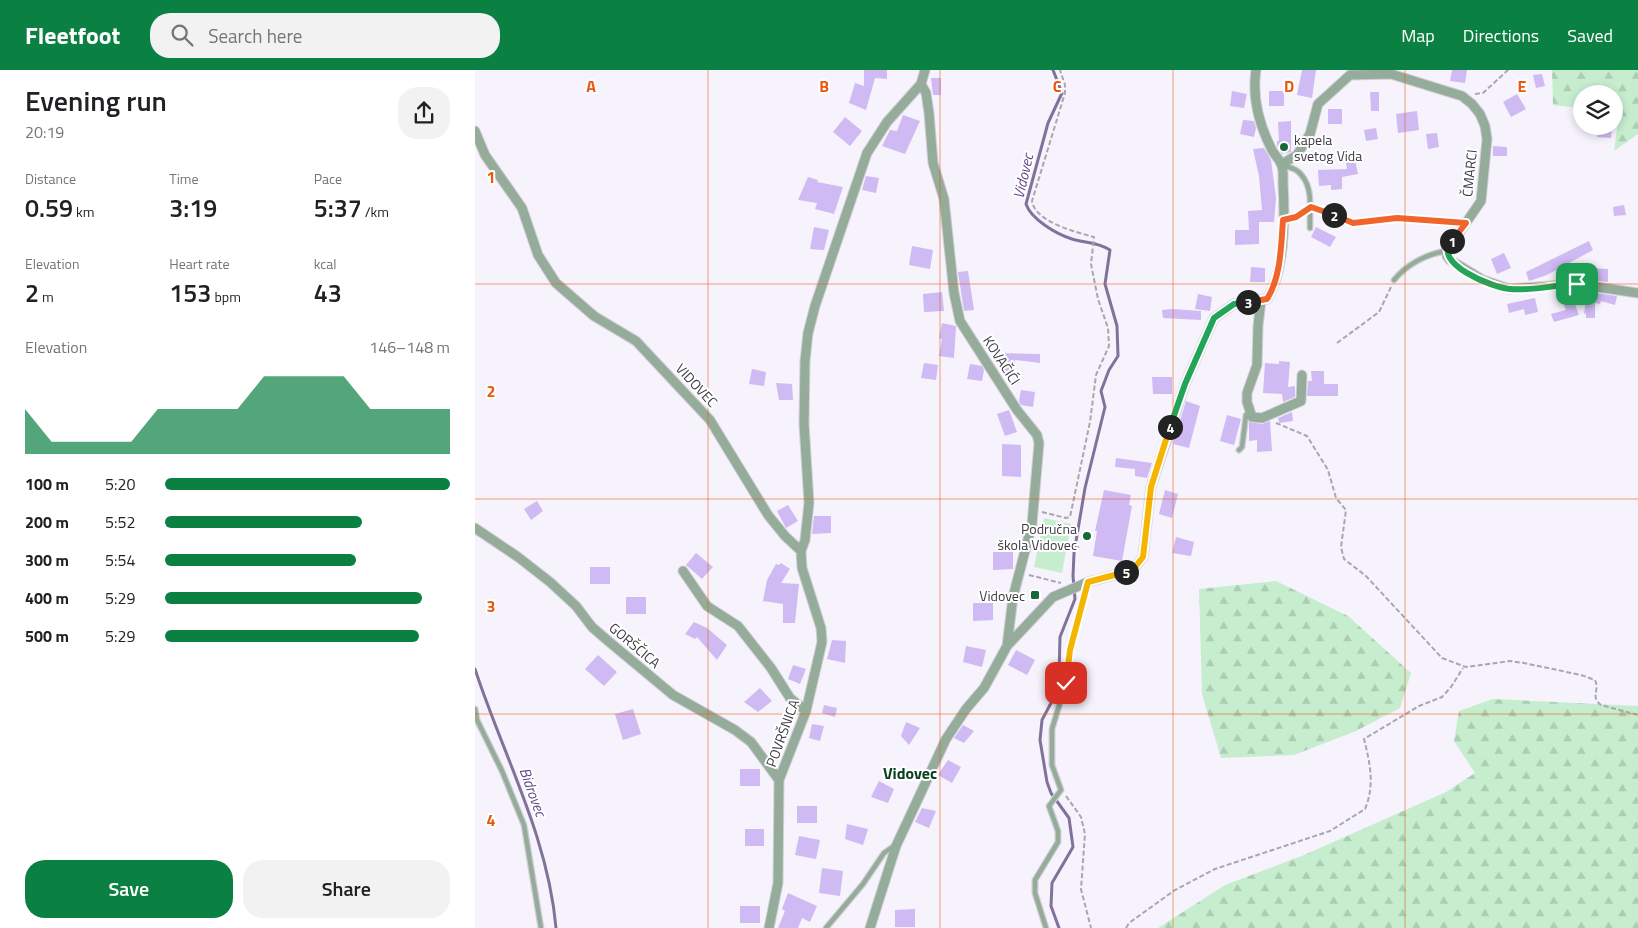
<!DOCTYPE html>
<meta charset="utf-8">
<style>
body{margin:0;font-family:"Titillium Web",sans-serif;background:#f2f2f2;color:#202124;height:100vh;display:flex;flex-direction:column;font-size:19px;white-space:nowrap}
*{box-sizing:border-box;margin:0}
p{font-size:16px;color:#757577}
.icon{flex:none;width:28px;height:28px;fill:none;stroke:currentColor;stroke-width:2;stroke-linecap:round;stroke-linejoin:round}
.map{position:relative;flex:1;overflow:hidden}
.panel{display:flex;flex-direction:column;background:#fff;width:475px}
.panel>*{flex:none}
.tools{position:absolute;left:1098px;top:15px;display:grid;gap:10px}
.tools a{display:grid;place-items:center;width:50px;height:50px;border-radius:50%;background:#fff;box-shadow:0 2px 8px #0003;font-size:25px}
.pin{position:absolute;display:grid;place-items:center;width:42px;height:42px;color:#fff;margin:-21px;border-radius:10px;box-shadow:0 2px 8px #0006}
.km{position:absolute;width:25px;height:25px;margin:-12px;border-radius:50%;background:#222;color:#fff;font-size:14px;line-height:25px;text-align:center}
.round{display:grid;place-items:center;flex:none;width:52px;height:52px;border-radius:20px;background:#f2f2f2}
.overview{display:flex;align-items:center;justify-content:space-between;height:85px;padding:0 25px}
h1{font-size:28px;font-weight:600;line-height:38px}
.stats{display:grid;grid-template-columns:repeat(3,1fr);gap:8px;height:85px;padding:5px 25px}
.stats div{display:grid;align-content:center}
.stats b{font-size:25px;font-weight:600}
.stats small{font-size:14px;font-weight:400}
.stats p{font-size:14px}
.chart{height:140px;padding:10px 25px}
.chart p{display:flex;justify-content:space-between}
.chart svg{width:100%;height:90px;margin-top:5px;fill:#0b8043;opacity:.7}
.action{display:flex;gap:10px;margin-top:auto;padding:10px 25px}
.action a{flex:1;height:58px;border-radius:20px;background:#0b8043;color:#fff;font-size:20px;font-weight:600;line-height:58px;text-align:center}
.action a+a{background:#f2f2f2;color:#202124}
ul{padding:0 25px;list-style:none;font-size:16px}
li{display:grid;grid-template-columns:80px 60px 1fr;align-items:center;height:38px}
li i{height:12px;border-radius:6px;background:#0b8043}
header{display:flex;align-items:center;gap:30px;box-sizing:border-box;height:70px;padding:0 25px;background:#0b8043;color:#fff}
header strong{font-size:24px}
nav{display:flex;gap:28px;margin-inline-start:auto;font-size:18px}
.search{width:350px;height:45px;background:#f2f2f2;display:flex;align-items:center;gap:12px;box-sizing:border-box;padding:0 18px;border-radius:20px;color:#757577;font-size:19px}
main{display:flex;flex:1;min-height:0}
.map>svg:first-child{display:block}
</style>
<header>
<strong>Fleetfoot</strong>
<div class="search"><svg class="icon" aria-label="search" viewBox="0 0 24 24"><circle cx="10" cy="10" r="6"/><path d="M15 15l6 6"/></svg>Search here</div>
<nav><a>Map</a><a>Directions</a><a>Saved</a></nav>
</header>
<main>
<section class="panel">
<div class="overview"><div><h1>Evening run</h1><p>20:19</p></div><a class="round"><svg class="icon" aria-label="share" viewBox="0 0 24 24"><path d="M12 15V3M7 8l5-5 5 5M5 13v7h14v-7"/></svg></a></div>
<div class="stats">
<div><p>Distance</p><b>0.59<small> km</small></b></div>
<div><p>Time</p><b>3:19</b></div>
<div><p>Pace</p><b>5:37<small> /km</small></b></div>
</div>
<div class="stats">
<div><p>Elevation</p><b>2<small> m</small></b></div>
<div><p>Heart rate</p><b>153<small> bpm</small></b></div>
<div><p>kcal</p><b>43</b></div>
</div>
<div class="chart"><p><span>Elevation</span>146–148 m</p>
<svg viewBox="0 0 160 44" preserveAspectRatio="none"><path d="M0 44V22L10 38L20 38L30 38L40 38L50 22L60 22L70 22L80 22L90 6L100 6L110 6L120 6L130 22L140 22L150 22L160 22V44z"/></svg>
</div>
<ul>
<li><b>100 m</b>5:20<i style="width:100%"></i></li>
<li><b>200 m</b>5:52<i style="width:69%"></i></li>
<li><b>300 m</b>5:54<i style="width:67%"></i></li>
<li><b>400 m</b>5:29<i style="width:90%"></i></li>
<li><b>500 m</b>5:29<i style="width:89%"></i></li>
</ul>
<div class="action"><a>Save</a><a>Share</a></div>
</section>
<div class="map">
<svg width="1163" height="858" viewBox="0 0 1163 858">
<defs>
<pattern id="forest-firs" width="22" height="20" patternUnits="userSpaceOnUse" patternTransform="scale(1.25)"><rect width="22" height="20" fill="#c7edcf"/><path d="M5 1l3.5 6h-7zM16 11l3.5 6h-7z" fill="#acccb3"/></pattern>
</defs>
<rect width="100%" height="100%" fill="#f6f3fc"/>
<path fill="#c7edcf" d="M569 448 596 454 587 503 559 497Z"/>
<path fill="url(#forest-firs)" d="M1077 0H1163V64L1139 81 1144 43 1139 42V24H1106V38L1078 35Z
M801 511 873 546 936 603 925 638 881 661 819 685 746 688 727 624 724 519Z
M1018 629 1163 636V858H683L750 815 829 785 971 722 1000 703 979 671 984 641Z"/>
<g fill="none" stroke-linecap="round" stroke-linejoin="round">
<path stroke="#81729b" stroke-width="3" d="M578 0 587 23 573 53 551 134C556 149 581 164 597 169 610 173 623 172 635 180L630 214 642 256 643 286 634 300 626 321 630 337 610 418 599 483 598 506 600 529 585 567 584 606 576 633 567 650 565 670 572 712 576 723 594 748 598 777 577 813 576 836 584 858
M0 599C28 685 73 766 81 858"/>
</g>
<path fill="#cfbaf3" d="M389 0H412V9L400 8 391 40 374 33 380 13 389 16Z
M827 0H841L837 28 822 25Z
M977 0H992L990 13 975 11Z
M1067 4 1070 16 1061 18 1058 5Z
M456 8H466V25H458Z
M757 21 772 24 769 38 755 36Z
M794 21H809V36H794Z
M895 22H904V41H896Z
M1042 24 1051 39 1036 47 1028 32Z
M853 39H867V54H853Z
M942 41 944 60 923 63 921 44Z
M428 45 445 51 430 84 407 76 415 60 422 61Z
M370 47 387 61 375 76 358 62Z
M768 50 779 51 781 58 779 67 765 64Z
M816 51V82L807 84 802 76V71H804L803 52Z
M1124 56H1137L1136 68 1122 67Z
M901 58 903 69 891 71 889 60Z
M962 63 964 77 953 79 951 64Z
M1018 76 1032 77V86H1018Z
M789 78 796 90 801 128 799 152H784V174L760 175V160H774L773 141 787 140 784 106 778 79Z
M879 85 883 104 867 107V119L856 120V115L844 116 843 100 872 99 870 87Z
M391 106 404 108 401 123 387 120Z
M333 107 343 110 342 112 368 117 359 144 340 139 342 133 323 130Z
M1149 135 1151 145 1139 146 1138 137Z
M339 157 354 160 349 180 335 179Z
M841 157 861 167 855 177 836 167Z
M1114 171 1118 180 1072 205 1054 211 1051 202Z
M437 176 458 180 455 199 434 195Z
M1029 183 1036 198 1022 204 1016 189Z
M776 197 790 198V212H775Z
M1094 197 1133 199V212L1094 208Z
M493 201 499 240 489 241 483 202Z
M1095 221 1104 245 1079 252 1076 244 1091 240 1084 222Z
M467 222 469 241 449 242 448 224Z
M1112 222 1142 226 1140 235 1126 231 1125 234 1120 233V248H1111V243L1109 244Z
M723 224 737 227 735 241 720 239Z
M1060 228 1063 242 1050 245 1049 239 1034 243 1032 234Z
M698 239 726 241V250L688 248 687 240Z
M467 253 481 256 479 288 464 286 467 269 464 268Z
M526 283 565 284V293L540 290V301H526Z
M804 291 815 292 813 317 820 316V327L808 332 807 324 788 323 790 293 804 294Z
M449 293 463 295 461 310 446 308Z
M495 294 507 296 509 300 507 311 492 309Z
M277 299 291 302 289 316 274 314Z
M836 301H849V314H863V326H832L833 311H837Z
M677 307H697V324H678Z
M301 313 317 314 318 330H304Z
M546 320 560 322 558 337 546 335 544 331Z
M711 331 725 336 714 378 698 374Z
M534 340 542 362 530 366 522 344Z
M817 342 818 351 804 353 803 348Z
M752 345 766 349 759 375 745 371Z
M795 351 797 381 782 382V370L774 371V352L787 354Z
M527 374 546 375V407L527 406Z
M641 388 677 393 672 408 660 406V399L640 397Z
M629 420 656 425 654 435 657 436 647 491 618 486 622 461H620Z
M690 420 703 424 697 448 684 444Z
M62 431 68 441 56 450 49 439Z
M313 435 323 451 311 458 302 441Z
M339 446H356V463L337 464Z
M701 467 719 472 716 486 697 483Z
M518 482H538V499L518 500Z
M221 483 238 497 227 509 211 495Z
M306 493 315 499 306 513 324 514 320 553H308V534L288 531 292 510 301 494 304 495Z
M115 497H135V514H115Z
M151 527H171V544H151Z
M498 533H518V550L498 551Z
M219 552 232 558 252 575 242 590 222 567 220 569 210 564Z
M357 570 371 571 370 593 352 589Z
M491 576 511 580 507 597 488 592Z
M541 580 560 590 552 605 533 595Z
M123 585 142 602 129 616 110 599Z
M318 595 331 599 325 614 313 609Z
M285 618 297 631 283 642 269 632Z
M349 635 362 638 360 647 347 643Z
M158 639 166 664 148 670 140 644Z
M431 652 445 658 434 675 426 666Z
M337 654 349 656 345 671 334 668Z
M488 655 499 661 489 673 479 668Z
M473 690 486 697 477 713 463 705Z
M265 699H285V716H265Z
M404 711 419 719 413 733 396 727Z
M322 736H342V753H322Z
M447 738 461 741 454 758 440 752Z
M372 754 393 759 388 775 370 769Z
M270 759H289V776H270Z
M324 766 345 770 341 789 320 785Z
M347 798 368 801 365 826 344 823Z
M313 823 342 836 335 852 327 848 323 858H303L310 841 307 839Z
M265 836H285V853H265Z
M440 839V857H420V840Z"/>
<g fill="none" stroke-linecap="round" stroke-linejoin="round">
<g stroke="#d1ced7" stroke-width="7">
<path id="service" d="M807 96C829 97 836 117 835 137L821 147 808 150
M835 158V137L856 143
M919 210C932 194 952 184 971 181
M764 380 767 377 771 345 775 342
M0 639 2 650 27 701 49 755 66 858
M351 858 388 814 409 783 419 776
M571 858 560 823V810L583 772V761L574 736 586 720 577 695V659L591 613 595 580 612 513"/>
</g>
<g stroke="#d1ced7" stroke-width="11">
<path id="minor" d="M446 14 451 23 454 43 458 93 469 129 479 223 485 251 542 340 562 365 564 373 557 454 538 527 532 576
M0 61 10 85 47 138 63 185 81 213 119 246 161 271 235 350 293 445 310 466 326 481
M807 94 822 85 835 64 843 34 875 5 916 4 987 26 997 34 1005 44 1010 56 1012 69 1006 131 984 163 972 176V186L975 190 1008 210 1034 219 1102 214 1163 223
M786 231 783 256 782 295 772 323V332L777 347 787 348 826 331 827 305
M0 458 43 487 75 512 101 536 117 557 132 570 198 625 260 660 276 672 304 710
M208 501 232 536 263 556 296 598 315 628 331 641
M294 858 303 813 304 710 331 641 347 572 346 558 327 498 326 481 330 470 334 433 329 354 330 291 333 263 340 236 392 83 412 52 446 14 450 0
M395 858 421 776 471 669 491 639 509 618 532 576 578 527 613 512 648 503 660 497 668 487 676 417 710 314 739 248 759 234 792 229C810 200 810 147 808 113 808 108 809 99 806 94 804 88 798 84 796 78 784 54 777 27 781 0"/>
</g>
<path stroke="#a9a6af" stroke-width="2" stroke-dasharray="5 2.5" stroke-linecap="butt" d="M1000 24 1008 23 1033 0
M863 146 878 153 922 148 979 152
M862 273 904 242 916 217
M801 353 832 366 853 400 861 428 871 440 866 477 869 489 891 506 967 588 991 597 1035 591 1049 593 1106 605 1120 610C1125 620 1115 627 1126 635L1163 645
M567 442 591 448 595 447 615 352 621 305 634 276 633 258 623 229 616 194 619 167C601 162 560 152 557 131L590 23V15L585 0
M595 476 604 477
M554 505 586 513
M591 726 606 747 610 764 606 819 616 858
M651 858 654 853 700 820 740 799 855 761 890 739C900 715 895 693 889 669L944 636 967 627 976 617 988 598"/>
<use href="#service" stroke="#94ac99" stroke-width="4.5"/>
<use href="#minor" stroke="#94ac99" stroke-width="9"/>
</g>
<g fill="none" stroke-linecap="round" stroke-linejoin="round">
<g stroke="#fff" stroke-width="10">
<path id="split-1" d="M977 171C956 193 1018 218 1035 219 1057 221 1080 215 1102 214"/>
</g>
<g stroke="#fff" stroke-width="10">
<path id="split-2" d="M859 145 878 153 922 148 991 153 977 171"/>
</g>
<g stroke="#fff" stroke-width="10">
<path id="split-3" d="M773 232 792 229C806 207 806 176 808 150L821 147 836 137 859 145"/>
</g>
<g stroke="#fff" stroke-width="10">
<path id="split-4" d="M695 357 710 314 739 248 759 234 773 232"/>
</g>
<g stroke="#fff" stroke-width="10">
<path id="split-5" d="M651 502 660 497 668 487 676 417 695 357"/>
</g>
<g stroke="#fff" stroke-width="10">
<path id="split-6" d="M591 613 595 580 613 512 651 502"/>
</g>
<use href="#split-1" stroke="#22a559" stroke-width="6"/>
<use href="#split-2" stroke="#f0652b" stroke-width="6"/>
<use href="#split-3" stroke="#f0652b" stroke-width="6"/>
<use href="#split-4" stroke="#22a559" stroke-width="6"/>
<use href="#split-5" stroke="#f5b400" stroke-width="6"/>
<use href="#split-6" stroke="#f5b400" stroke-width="6"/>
</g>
<path fill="none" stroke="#e8590c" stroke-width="1" stroke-opacity="0.55" d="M233 0V858M465 0V858M698 0V858M930 0V858M0 214H1163M0 429H1163M0 644H1163"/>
<g fill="#1a6837" stroke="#fff" stroke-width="2">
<circle cx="809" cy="77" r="5"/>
<circle cx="612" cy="466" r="5"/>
<rect x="555" y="520" width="10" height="10" rx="2.5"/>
</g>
<g text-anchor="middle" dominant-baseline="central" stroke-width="4" stroke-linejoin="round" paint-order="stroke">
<g font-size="14" fill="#3e3b44" stroke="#fff" text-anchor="end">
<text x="819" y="69" text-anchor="start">kapela<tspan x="819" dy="16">svetog Vida</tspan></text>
<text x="602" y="458">Područna<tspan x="602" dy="16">škola Vidovec</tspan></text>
<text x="550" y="525">Vidovec</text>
</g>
<g font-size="14" fill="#3e3b44" stroke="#fff">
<text transform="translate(994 103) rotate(-84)">ČMARCI</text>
<text transform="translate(527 290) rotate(57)">KOVAČIĆI</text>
<text transform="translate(222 315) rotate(47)">VIDOVEC</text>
<text transform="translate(160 575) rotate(40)">GORŠČICA</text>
<text transform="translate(307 663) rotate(-70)">POVRŠNICA</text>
</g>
<g font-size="15" font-style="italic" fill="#63468b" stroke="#fff">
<text transform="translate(548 106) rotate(-77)">Vidovec</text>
<text transform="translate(58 722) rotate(70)">Bidrovec</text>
</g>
<g font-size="16" font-weight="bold" fill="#09401f" stroke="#fff">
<text x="435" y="703">Vidovec</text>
</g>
</g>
<g font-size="16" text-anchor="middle" font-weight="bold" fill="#e8590c" stroke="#fff" stroke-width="4" stroke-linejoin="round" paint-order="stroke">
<text x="116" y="22">A</text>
<text x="349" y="22">B</text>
<text x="582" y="22">C</text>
<text x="814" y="22">D</text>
<text x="1047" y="22">E</text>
<text x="16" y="113">1</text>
<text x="16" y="327">2</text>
<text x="16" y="542">3</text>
<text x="16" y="756">4</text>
</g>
</svg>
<div class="tools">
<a><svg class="icon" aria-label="layers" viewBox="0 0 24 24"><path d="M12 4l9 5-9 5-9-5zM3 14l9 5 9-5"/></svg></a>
</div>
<div class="pin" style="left:1102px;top:214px;background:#1e9e55"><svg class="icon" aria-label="arrive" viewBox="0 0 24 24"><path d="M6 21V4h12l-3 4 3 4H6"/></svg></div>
<div class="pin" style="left:591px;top:613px;background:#d93025"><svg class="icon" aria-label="check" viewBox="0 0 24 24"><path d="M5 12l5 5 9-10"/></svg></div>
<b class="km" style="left:977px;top:171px">1</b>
<b class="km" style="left:859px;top:145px">2</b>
<b class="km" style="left:773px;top:232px">3</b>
<b class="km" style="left:695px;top:357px">4</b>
<b class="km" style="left:651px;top:502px">5</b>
</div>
</main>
